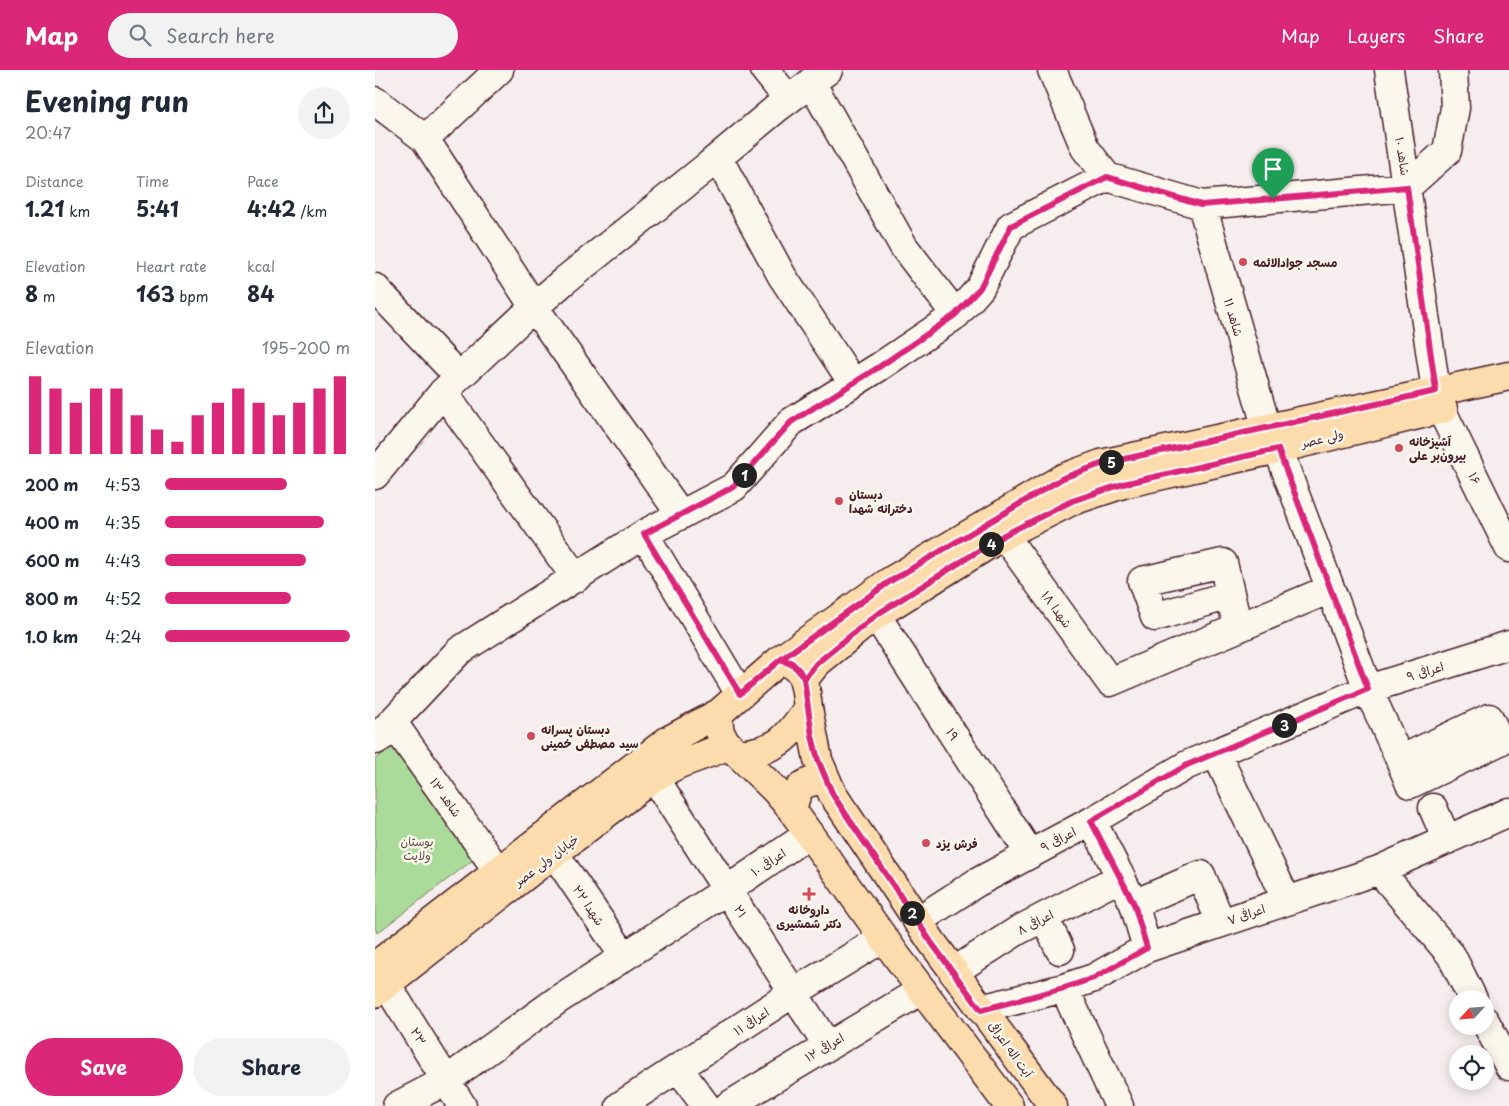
<!DOCTYPE html>
<meta charset="utf-8">
<style>
body{margin:0;font-family:"Playpen Sans","Playpen Sans Arabic",sans-serif;background:#f2f2f3;color:#1f2937;height:100vh;display:flex;flex-direction:column;font-size:19px;white-space:nowrap}
*{box-sizing:border-box;margin:0}
p{font-size:16px;color:#747a83}
.icon{flex:none;width:28px;height:28px;fill:none;stroke:currentColor;stroke-width:2;stroke-linecap:round;stroke-linejoin:round}
.map{position:relative;flex:1;overflow:hidden}
.drawer{display:flex;flex-direction:column;background:#fff;width:375px}
.drawer>*{flex:none}
.needle{width:32px;rotate:244deg}
.controls{position:absolute;left:1074px;top:920px;display:grid;gap:10px}
.controls a{display:grid;place-items:center;width:45px;height:45px;border-radius:50%;background:#fff;box-shadow:0 2px 12px #0003;font-size:25px}
.pin{position:absolute;display:grid;place-items:center;width:42px;height:42px;color:#fff;margin:-51px -21px;border-radius:50% 50% 50% 0;rotate:-45deg;box-shadow:0 0 5px #0007}
.pin .icon{rotate:45deg}
.km{position:absolute;width:25px;height:25px;margin:-12px;border-radius:50%;background:#222;color:#fff;font-size:14px;line-height:25px;text-align:center}
.round{display:grid;place-items:center;flex:none;width:52px;height:52px;border-radius:26px;background:#f2f2f3}
.summary{display:flex;align-items:center;justify-content:space-between;height:85px;padding:0 25px}
h1{font-size:28px;font-weight:700;line-height:38px}
.stats{display:grid;grid-template-columns:repeat(3,1fr);gap:8px;height:85px;padding:5px 25px}
.stats div{display:grid;align-content:center}
.stats b{font-size:21px;font-weight:700}
.stats small{font-size:14px;font-weight:400}
.stats p{font-size:14px}
.chart{height:140px;padding:10px 25px}
.chart p{display:flex;justify-content:space-between}
.chart svg{width:100%;height:90px;margin-top:5px;stroke:#db2777;stroke-width:6}
.button{display:flex;gap:10px;margin-top:auto;padding:10px 25px}
.button a{flex:1;height:58px;border-radius:30px;background:#db2777;color:#fff;font-size:20px;font-weight:700;line-height:58px;text-align:center}
.button a+a{background:#f2f2f3;color:#1f2937}
ul{padding:0 25px;list-style:none;font-size:16px}
li{display:grid;grid-template-columns:80px 60px 1fr;align-items:center;height:38px}
li i{height:12px;border-radius:6px;background:#db2777}
header{display:flex;align-items:center;gap:30px;box-sizing:border-box;height:70px;padding:0 25px;background:#db2777;color:#fff}
header strong{font-size:24px}
nav{display:flex;gap:28px;margin-inline-start:auto;font-size:18px}
.search{width:350px;height:45px;background:#f2f2f3;display:flex;align-items:center;gap:12px;box-sizing:border-box;padding:0 18px;border-radius:28px;color:#747a83;font-size:19px}
main{display:flex;flex:1;min-height:0}
.map>svg:first-child{display:block}
</style>
<header>
<strong>Map</strong>
<div class="search"><svg class="icon" aria-label="search" viewBox="0 0 24 24"><circle cx="10" cy="10" r="6"/><path d="M15 15l6 6"/></svg>Search here</div>
<nav><a>Map</a><a>Layers</a><a>Share</a></nav>
</header>
<main>
<section class="drawer">
<div class="summary"><div><h1>Evening run</h1><p>20:47</p></div><a class="round"><svg class="icon" aria-label="share" viewBox="0 0 24 24"><path d="M12 15V3M7 8l5-5 5 5M5 13v7h14v-7"/></svg></a></div>
<div class="stats">
<div><p>Distance</p><b>1.21<small> km</small></b></div>
<div><p>Time</p><b>5:41</b></div>
<div><p>Pace</p><b>4:42<small> /km</small></b></div>
</div>
<div class="stats">
<div><p>Elevation</p><b>8<small> m</small></b></div>
<div><p>Heart rate</p><b>163<small> bpm</small></b></div>
<div><p>kcal</p><b>84</b></div>
</div>
<div class="chart"><p><span>Elevation</span>195–200 m</p>
<svg viewBox="0 0 160 44" preserveAspectRatio="none"><path d="M5 44V6M15 44V12M25 44V19M35 44V12M45 44V12M55 44V25M65 44V32M75 44V38M85 44V25M95 44V19M105 44V12M115 44V19M125 44V25M135 44V19M145 44V12M155 44V6"/></svg>
</div>
<ul>
<li><b>200 m</b>4:53<i style="width:66%"></i></li>
<li><b>400 m</b>4:35<i style="width:86%"></i></li>
<li><b>600 m</b>4:43<i style="width:76%"></i></li>
<li><b>800 m</b>4:52<i style="width:68%"></i></li>
<li><b>1.0 km</b>4:24<i style="width:100%"></i></li>
</ul>
<div class="button"><a>Save</a><a>Share</a></div>
</section>
<div class="map">
<svg width="1134" height="1036" viewBox="0 0 1134 1036">
<rect width="100%" height="100%" fill="#f5edee"/>
<filter id="ink" filterUnits="userSpaceOnUse"><feTurbulence type="fractalNoise" baseFrequency=".02" numOctaves="2"/><feDisplacementMap in="SourceGraphic" scale="10" xChannelSelector="R" yChannelSelector="G"/><feConvolveMatrix kernelMatrix="1 2 1 2 8 2 1 2 1" color-interpolation-filters="sRGB"/></filter>
<g filter="url(#ink)">
<path fill="#abdb9b" stroke="#7a7d63" d="M21 675 102 787 2 863 0 858V689Z"/>
<g fill="none" stroke-linecap="round" stroke-linejoin="round">
<g stroke="#4a1f2b" stroke-width="31">
<path id="minor" d="M390 0 413 29
M677 0 710 78 732 107 827 135 1032 117 1072 81 1080 38 1078 0
M1014 0 1061 321
M436 12 529 177 581 245
M0 31 50 69 159 237 306 445
M50 69 124 0
M343 88 407 206 478 313
M827 135 892 359
M0 218 84 307
M68 322 201 508
M1066 339 1134 478
M903 379 993 619 1025 690 1114 648 1125 671 1035 714 1025 690
M0 405 68 322 159 237 189 211 334 95 402 38 453 0
M269 464 365 624
M629 465 735 612 955 519
M855 525 780 547 767 511 848 493 863 558
M501 545 655 784
M0 670 84 581 269 464 359 417 416 352 504 297 581 245 605 218 636 156 732 107
M1 670 21 657 135 818
M841 683 912 831
M279 707 452 975
M1058 738 1072 770
M717 751 759 834 772 878
M179 783 249 886
M1004 800 1076 885 1098 929
M759 834 826 805 846 853
M669 847 685 880
M542 851 601 813 717 751 812 695 993 619 1134 575
M0 896 87 1036
M578 902 642 861 746 807
M689 918 744 1036
M606 939 689 918 719 908 772 878 1004 800 1134 742
M1110 951 1134 996
M303 998 331 1036
M22 1036 72 1010 184 929 352 820 434 764
M245 1036 418 923 508 868
M353 1036 547 920"/>
</g>
<g stroke="#4a1f2b" stroke-width="31">
<path id="major" d="M405 590 514 512 688 408 726 394 1134 306
M429 609 442 593 501 545 629 465 697 431 748 414 903 379 1068 339
M433 638 443 690 458 725 557 872 678 1036
M363 684 401 721 417 740 523 888 634 1036
M417 740C424 714 424 714 450 709
M0 896 292 671 344 643 405 590C431 597 430 615 433 638 411 670 403 680 363 684 347 670 342 664 344 643
M0 923 155 802 279 707 304 694 353 676"/>
</g>
<use href="#minor" stroke="#fbf7ec" stroke-width="28"/>
<use href="#major" stroke="#fcdcac" stroke-width="28"/>
</g>
</g>
<g fill="none" stroke-linecap="round" stroke-linejoin="round" filter="url(#ink)">
<g stroke="#fff" stroke-width="10">
<path id="route" d="M898 129 826 135 732 107 636 156 605 218 580 245 504 297 416 352 358 417 269 464 365 624 405 590 416 592 424 600 429 609 437 666 443 690 458 725 556 872 606 940 689 918 719 908 772 878 759 834 716 751 812 695 993 619 903 379 748 414 697 431 629 465 501 545 442 593 429 609C423 598 417 593 405 590L514 512 688 408 726 394 1061 321 1032 117 898 129"/>
</g>
<use href="#route" stroke="#db2777" stroke-width="6"/>
</g>
<g fill="#d1495b" stroke="#fbf7ec" stroke-width="2">
<circle cx="868" cy="192" r="5"/>
<circle cx="1024" cy="378" r="5"/>
<circle cx="464" cy="431" r="5"/>
<circle cx="156" cy="666" r="5"/>
<circle cx="551" cy="773" r="5"/>
<path d="M431.5 816.5h5v5h5v5h-5v5h-5v-5h-5v-5h5z"/>
</g>
<g text-anchor="middle" dominant-baseline="central" stroke-width="5" stroke-linejoin="round" paint-order="stroke">
<g font-size="12" fill="#4a1f2b" stroke="#fbf7ec">
<text transform="translate(1028 86) rotate(81)">شاهد ۱۰</text>
<text transform="translate(859 247) rotate(74)">شاهد ۱۱</text>
<text transform="translate(947 368) rotate(-14)">ولی عصر</text>
<text transform="translate(1100 408) rotate(64)">۱۶</text>
<text transform="translate(682 539) rotate(54)">شهدا ۱۸</text>
<text transform="translate(1050 601) rotate(-17)">اعرافی ۹</text>
<text transform="translate(578 664) rotate(57)">۱۹</text>
<text transform="translate(71 727) rotate(55)">شاهد ۱۳</text>
<text transform="translate(683 769) rotate(-28)">اعرافی ۹</text>
<text transform="translate(171 790) rotate(-37)">خیابان ولی عصر</text>
<text transform="translate(393 792) rotate(-34)">اعرافی ۱۰</text>
<text transform="translate(214 835) rotate(56)">شهدا ۲۲</text>
<text transform="translate(366 841) rotate(57)">۲۱</text>
<text transform="translate(871 844) rotate(-19)">اعرافی ۷</text>
<text transform="translate(660 852) rotate(-28)">اعرافی ۸</text>
<text transform="translate(376 951) rotate(-33)">اعرافی ۱۱</text>
<text transform="translate(44 966) rotate(58)">۲۳</text>
<text transform="translate(449 977) rotate(-31)">اعرافی ۱۲</text>
<text transform="translate(636 979) rotate(54)">آیت اله اعرافی</text>
</g>
<g font-size="12" font-weight="bold" fill="#4a1f2b" stroke="#fbf7ec" text-anchor="start">
<text x="878" y="192">مسجد جوادالائمه</text>
<text x="1034" y="371">آشپزخانه<tspan x="1034" dy="14">بیرون‌بر علی</tspan></text>
<text x="474" y="424">دبستان<tspan x="474" dy="14">دخترانه شهدا</tspan></text>
<text x="166" y="659">دبستان پسرانه<tspan x="166" dy="14">سید مصطفی خمینی</tspan></text>
<text x="561" y="773">فرش یزد</text>
<text x="434" y="839" text-anchor="middle">داروخانه<tspan x="434" dy="14">دکتر شمشیری</tspan></text>
</g>
<g font-size="12" fill="#624e47" stroke="#fbf7ec">
<text x="42" y="771">بوستان<tspan x="42" dy="14">ولایت</tspan></text>
</g>
</g>
</svg>
<div class="controls">
<a><svg class="needle" viewBox="-14 -14 28 28"><path d="M0-13l5 13h-10z" fill="#e53935"/><path d="M0 13l5-13h-10z" fill="#747a83"/></svg></a>
<a><svg class="icon" aria-label="locate" viewBox="0 0 24 24"><circle cx="12" cy="12" r="6"/><path d="M12 2v4M12 18v4M2 12h4M18 12h4"/></svg></a>
</div>
<div class="pin" style="left:898px;top:129px;background:#1e9e55"><svg class="icon" aria-label="arrive" viewBox="0 0 24 24"><path d="M6 21V4h12l-3 4 3 4H6"/></svg></div>
<b class="km" style="left:369px;top:405px">1</b>
<b class="km" style="left:537px;top:843px">2</b>
<b class="km" style="left:909px;top:655px">3</b>
<b class="km" style="left:616px;top:474px">4</b>
<b class="km" style="left:736px;top:392px">5</b>
</div>
</main>
